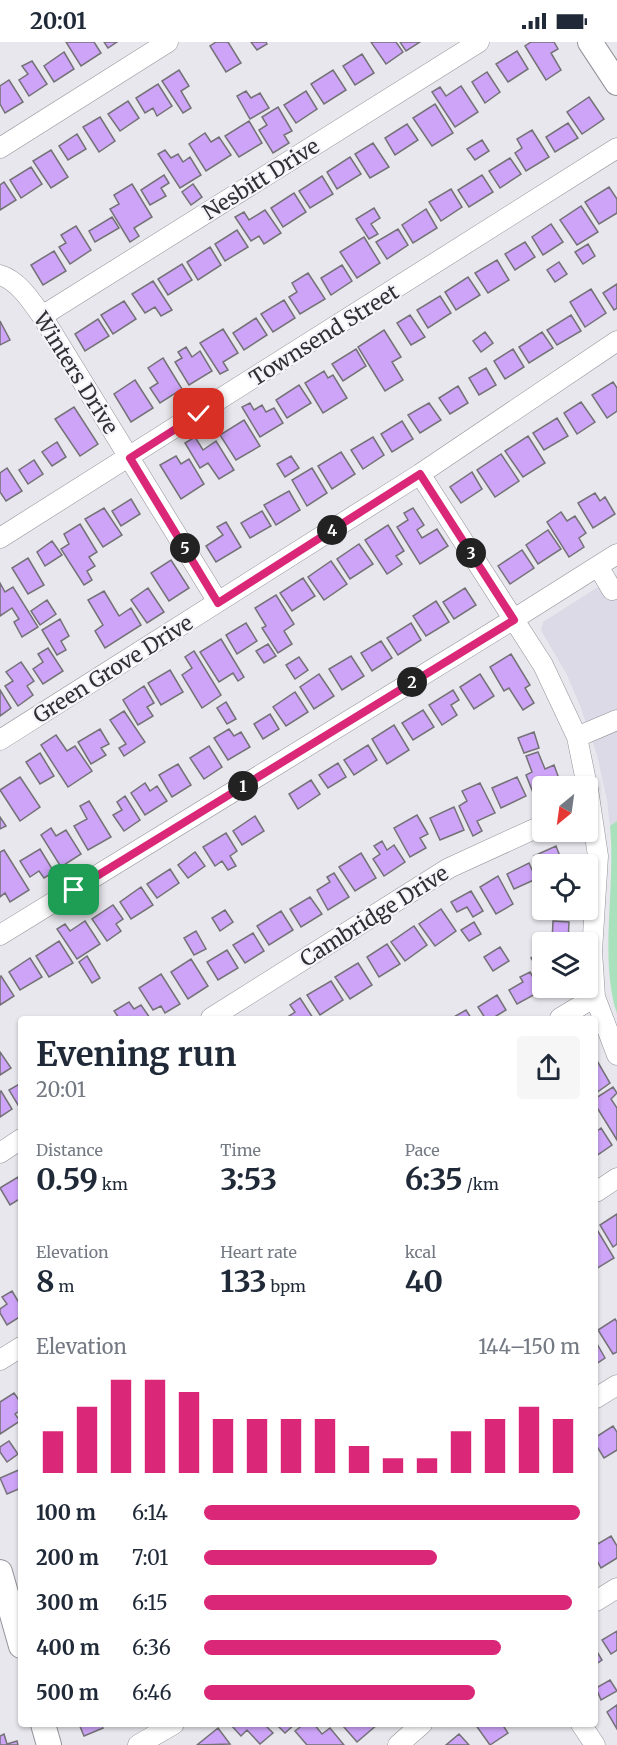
<!DOCTYPE html>
<meta charset="utf-8">
<style>
body{margin:0;font-family:Merriweather,serif;background:#f6f6f7;color:#1f2937;height:100vh;display:flex;flex-direction:column;font-size:22px;white-space:nowrap}
*{box-sizing:border-box;margin:0}
p{font-size:20px;color:#747a83}
.icon{flex:none;width:33px;height:33px;fill:none;stroke:currentColor;stroke-width:2;stroke-linecap:round;stroke-linejoin:round}
.map{position:relative;flex:1;overflow:hidden}
.details{position:absolute;left:18px;top:974px;width:580px;height:711px;display:flex;flex-direction:column;background:#fff;border-radius:6px;box-shadow:0 2px 4px #0004}
.details>*{flex:none}
.needle{width:39px;rotate:209deg}
.fabs{position:absolute;left:532px;top:734px;display:grid;gap:12px}
.fabs a{display:grid;place-items:center;width:66px;height:66px;border-radius:6px;background:#fff;box-shadow:0 2px 4px #0004;font-size:30px}
.pin{position:absolute;display:grid;place-items:center;width:51px;height:51px;color:#fff;margin:-26px;border-radius:12px;box-shadow:0 3px 9px #0006}
.km{position:absolute;width:30px;height:30px;margin:-15px;border-radius:50%;background:#222;color:#fff;font-size:16px;line-height:30px;text-align:center}
.round{display:grid;place-items:center;flex:none;width:63px;height:63px;border-radius:6px;background:#f6f6f7}
.head{display:flex;align-items:center;justify-content:space-between;height:102px;padding:0 18px}
h1{font-size:33px;font-weight:700;line-height:45px}
.stats{display:grid;grid-template-columns:repeat(3,1fr);gap:9px;height:102px;padding:6px 18px}
.stats div{display:grid;align-content:center}
.stats b{font-size:30px;font-weight:700}
.stats small{font-size:16px;font-weight:400}
.stats p{font-size:16px}
.chart{height:168px;padding:12px 18px}
.chart p{display:flex;justify-content:space-between}
.chart svg{width:100%;height:108px;margin-top:6px;stroke:#db2777;stroke-width:6}
ul{padding:0 18px;list-style:none;font-size:20px}
li{display:grid;grid-template-columns:96px 72px 1fr;align-items:center;height:45px}
li i{height:15px;border-radius:8px;background:#db2777}
.status{display:flex;justify-content:space-between;align-items:center;height:42px;padding:0 30px;background:#fff;direction:ltr}
.status svg{height:16px;fill:currentColor}
.map>svg:first-child{display:block}
</style>
<div class="status"><b>20:01</b><svg viewBox="0 0 49 12"><path d="M0 12V9h3v3zM5 12V6h3v6zM10 12V3h3v9zM15 12V0h3v12zM26 1h20v11H26zM47 4h2v5h-2z"/></svg></div>
<div class="map">
<svg width="617" height="1703" viewBox="0 0 617 1703">
<rect width="100%" height="100%" fill="#e7e7ed"/>
<path fill="#dbdae6" d="M617 533V779L610 784 607 758 597 713 581 666 567 633 541 588 543 580Z"/>
<path fill="#aae1bd" d="M617 779V972C599 916 616 844 610 784Z"/>
<path fill="#cda4f7" stroke="#747277" stroke-width="1.5" d="M66 0H94L101 11 81 24Z
M104 0H117L108 6Z
M216 0H228L241 21 226 30 210 4Z
M251 0H266L267 2 257 8Z
M371 0H396L403 10 386 22Z
M400 0H420L406 9Z
M531 0H554L558 7 551 11 561 28 546 38 525 4Z
M517 9 528 27 508 40 496 22Z
M64 10 74 27 54 40 44 24Z
M362 12 374 31 355 43 343 24Z
M32 19 47 42 29 54 19 38 28 32 22 24Z
M179 28 189 44 181 49 191 66 183 71 162 39Z
M333 28 346 48 324 62 311 42Z
M487 30 500 50 485 61 472 40Z
M9 38 23 60 5 71 0 62V44Z
M158 42 172 64 157 74 153 66 145 71 136 56Z
M461 44 478 70 455 85 432 50 440 45 446 54Z
M246 49 251 56 260 51 269 66 250 77 237 54Z
M306 49 317 67 296 81 284 63Z
M589 55 604 77 582 92 567 70Z
M128 59 139 76 120 89 108 72Z
M435 62 453 91 432 104 413 76Z
M278 65 292 89 284 93 289 101 273 111 259 88 267 83 262 75Z
M100 75 115 99 99 110 83 85Z
M249 79 262 101 239 115 225 94Z
M568 81 578 96 555 110 546 95Z
M407 82 418 98 395 113 385 96Z
M532 88 549 115 526 129 515 111 522 106 517 97Z
M205 91 211 100 219 95 231 113 206 129 189 102Z
M77 92 86 107 68 118 59 104Z
M482 98 489 109 475 118 467 107Z
M373 101 389 125 370 136 355 112Z
M51 108 68 135 51 146 33 119Z
M165 108 171 116 178 112 183 120 190 115 201 133 180 146 158 112Z
M350 115 361 132 337 147 327 130Z
M510 116 521 132 500 146 489 129Z
M31 125 42 142 21 156 10 138Z
M164 133 169 141 161 146 166 154 150 163 141 148Z
M482 133 493 150 469 165 458 148Z
M322 134 333 152 310 166 299 149Z
M4 140 16 158 0 168V143Z
M132 142 152 175 134 186 139 194 130 200 110 167 119 162 114 153Z
M193 142 202 155 191 163 182 150Z
M609 145 617 157V171L599 182 585 160Z
M451 147 462 165 441 179 429 160Z
M294 151 306 170 283 185 271 166Z
M581 164 598 190 577 203 560 178Z
M374 166 380 176 371 182 378 192 369 197 356 177Z
M426 167 437 186 413 201 402 183Z
M265 168 281 191 264 202 259 194 251 199 235 175 244 170 249 178Z
M112 175 119 186 95 200 89 189Z
M551 182 563 200 543 213 532 195Z
M76 184 91 208 70 222 59 205 66 201 61 193Z
M398 187 408 203 387 217 376 200Z
M237 188 248 205 225 219 215 202Z
M364 195 380 221 357 236 340 210Z
M525 200 535 215 515 228 505 212Z
M588 202 595 214 583 222 575 210Z
M210 205 221 223 198 238 187 220Z
M54 209 66 229 43 243 31 223Z
M497 218 509 238 488 251 475 231Z
M559 220 567 232 555 240 547 228Z
M182 222 192 238 168 253 158 237Z
M342 223 352 239 331 253 321 236Z
M308 231 325 257 300 272 289 255 297 250 292 241Z
M468 235 480 253 456 268 445 250Z
M153 239 172 268 161 274 155 265 145 271 132 252Z
M617 242V266L614 268 603 251Z
M591 247 606 271 585 285 570 260Z
M440 254 451 271 428 286 417 268Z
M284 258 295 276 273 290 261 272Z
M124 259 136 277 113 292 101 273Z
M410 273 425 295 411 303 397 281Z
M571 273 581 289 557 303 547 288Z
M256 276 267 293 244 308 233 291Z
M98 277 109 294 85 309 75 292Z
M0 279 10 298 0 303Z
M223 287 238 311 223 320 228 328 220 332 200 301Z
M384 288 401 315 392 320 403 338 385 349 358 305Z
M485 290 493 301 481 310 473 299Z
M542 290 553 306 529 321 519 305Z
M186 305 192 315 200 309 212 329 189 343 175 320 182 316 178 310Z
M356 307 366 324 343 339 332 322Z
M513 307 524 325 505 337 494 319Z
M163 316 182 347 160 361 150 346 158 341 148 326Z
M486 326 496 343 479 353 469 336Z
M324 329 328 336 333 333 347 356 323 371 305 341Z
M135 338 153 366 131 380 114 352Z
M613 340 617 346V369L607 376 592 353Z
M299 343 311 361 287 376 276 358Z
M458 344 468 361 450 372 439 356Z
M581 360 595 380 577 392 564 371Z
M250 361 254 368 262 363 266 370 274 366 283 381 260 395 242 365Z
M429 361 441 378 420 391 408 373Z
M74 365 98 402 80 414 55 377Z
M557 376 568 394 544 408 533 391Z
M244 378 260 404 236 418 220 393Z
M402 379 413 397 392 410 381 392Z
M528 394 545 421 523 435 505 409Z
M195 395 203 408 216 399 234 428 219 437 208 421 200 426 185 401Z
M373 395 384 413 363 427 351 408Z
M57 400 66 415 52 424 42 410Z
M341 410 355 432 332 447 318 424Z
M501 412 519 439 495 455 477 428Z
M176 414 181 422 189 417 204 442 181 457 160 423Z
M291 414 299 426 285 435 277 422Z
M34 418 43 432 28 442 19 428Z
M7 426 22 449 6 459 0 450V431Z
M312 426 327 451 307 464 292 438Z
M472 430 482 447 461 461 450 445Z
M289 449 300 468 276 483 264 463Z
M595 451 600 459 605 455 615 472 593 486 578 461Z
M131 457 140 472 121 484 112 469Z
M104 466 122 493 103 505 85 477Z
M413 466 424 483 417 488 422 496 437 487 448 504 420 522 397 485 408 478 404 471Z
M262 469 271 484 250 496 241 481Z
M561 470 567 479 575 474 586 491 579 496 584 505 569 515 547 480Z
M226 480 241 505 216 520 206 504 223 493 217 485Z
M80 482 97 510 89 515 95 524 87 529 92 538 84 543 61 507 69 502 64 492Z
M388 483 404 509 396 514 402 522 387 532 365 498Z
M548 488 561 507 538 522 526 503Z
M52 499 62 513 45 524 37 510Z
M359 502 373 522 350 537 337 517Z
M522 508 534 526 510 542 498 524Z
M28 516 44 543 28 552 12 526Z
M171 518 189 546 169 559 151 531Z
M331 519 347 542 324 558 308 535Z
M303 536 315 554 292 569 280 551Z
M0 541 5 550 13 545 38 585 22 595 14 580 19 577 12 566 0 574Z
M148 546 164 570 147 581 131 558Z
M465 546 476 563 454 577 443 560Z
M104 549 119 574 131 566 141 583 105 606 95 589 103 583 88 558Z
M276 553 294 582 284 589 292 602 278 611 262 586 266 584 255 566Z
M47 558 56 572 40 583 31 569Z
M436 559 449 580 426 594 413 574Z
M60 577 69 594 61 599 66 608 57 613 42 588Z
M246 581 257 599 237 612 226 593Z
M411 581 421 598 398 613 387 596Z
M221 597 244 635 238 639 233 631 219 640 200 610Z
M381 599 392 616 372 629 361 611Z
M268 602 276 614 264 621 256 609Z
M48 606 63 629 43 642 33 627 43 620 38 612Z
M194 609 221 653 202 666 182 633 192 626 185 615Z
M511 612 530 643 525 646 534 661 523 668 509 646 504 649 490 625Z
M351 614 364 634 342 648 329 627Z
M299 615 308 628 295 637 286 623Z
M21 620 34 639 27 644 33 653 18 664 5 644 13 639 6 630Z
M170 628 183 650 161 663 148 641Z
M319 632 334 654 314 667 300 645Z
M480 632 494 654 474 667 460 645Z
M144 644 154 661 147 665 153 674 138 683 123 658Z
M0 648 11 666 0 674Z
M453 648 459 658 451 663 457 673 442 683 429 663Z
M295 650 308 670 286 684 273 665Z
M226 660 236 677 227 682 217 666Z
M423 668 434 685 413 698 402 681Z
M124 669 145 700 124 714 119 706 126 702 110 678Z
M270 672 279 687 263 697 254 682Z
M394 683 409 708 387 722 372 697Z
M100 687 109 702 101 706 106 713 91 722 78 700Z
M229 687 234 694 241 690 250 705 228 718 214 696Z
M534 690 539 706 524 711 518 696Z
M56 693 67 709 75 704 92 729 68 745 41 703Z
M368 703 377 718 354 733 344 718Z
M209 704 222 725 204 737 190 716Z
M538 710 545 727 554 723 561 742 556 744H543V749L534 753 526 733 532 730 526 714Z
M40 711 54 734 40 742 26 720Z
M338 721 346 735 328 746 319 733Z
M178 722 191 743 172 755 159 733Z
M20 735 40 765 20 779 0 748Z
M517 735 526 754 501 766 492 746Z
M311 738 320 752 298 767 289 752Z
M145 741 150 749 157 744 167 759 145 773 131 751Z
M480 741 495 771 477 779 482 789 473 794 459 764 467 759 462 749Z
M125 754 140 778 124 789 113 773 122 768 117 760Z
M89 759 111 795 88 808 74 784 87 777 80 764Z
M454 765 464 788 440 798 430 776Z
M417 773 428 792 420 796 426 806 410 815 394 786Z
M255 774 264 789 242 803 233 789Z
M0 775 6 784 0 787Z
M51 786 56 794 66 788 81 812 61 825 41 793Z
M226 791 237 809 230 814 236 824 228 828 222 819 215 824 203 805Z
M382 799 387 808 394 803 405 820 384 834 373 817 380 812 374 804Z
M556 804 563 822H543V835L534 814Z
M40 807 54 830 44 836 39 829 30 835 20 819Z
M4 808 29 848 10 860 5 851 0 855V810Z
M195 810 205 824 188 836 178 823Z
M361 811 376 836 355 849 339 825Z
M529 821 536 837 514 847 507 832Z
M170 827 179 841 157 856 147 842Z
M334 831 349 855 328 868 317 848 330 840 327 835Z
M498 834 513 862 496 872 480 845Z
M141 845 153 863 131 877 120 860Z
M471 849 483 869 473 875 467 865 457 870 451 860Z
M310 855 322 872 301 885 290 867Z
M113 863 123 877 116 882 121 889 107 899 92 877Z
M441 867 456 889 435 904 419 882Z
M225 868 233 880 220 889 212 876Z
M281 869 293 888 269 903 257 884Z
M85 879 100 902 77 917 57 887 65 882 70 889Z
M553 879 569 880 568 900 552 899Z
M474 880 481 892 469 899 461 888Z
M414 884 427 903 405 919 391 900Z
M196 889 206 907 194 913 184 896Z
M253 891 264 909 245 921 233 903Z
M59 899 73 921 49 935 36 914Z
M387 902 400 922 379 935 367 915Z
M500 905 509 919 493 929 484 915Z
M227 908 238 926 218 938 207 920Z
M543 908V935L531 916Z
M87 914 100 936 92 941 79 920Z
M30 916 42 935 20 948 9 930Z
M191 917 208 944 188 957 171 930Z
M358 921 372 943 350 957 335 935Z
M530 930 541 949 517 962 509 948 523 940 520 935Z
M161 932 180 962 165 971 161 964 153 968 139 946Z
M1 934 14 954 0 963V935Z
M331 939 343 958 320 973 307 953Z
M497 953 506 968 493 976H485L478 965Z
M300 956 313 976H286L295 970 290 963Z
M129 960 134 967 141 963 150 976H119L114 969Z
M466 968 471 976H452Z
M0 1010 11 1026 0 1033Z
M596 1017 610 1041 596 1051Z
M21 1041V1061L18 1063 9 1048Z
M613 1045 617 1051 611 1057 617 1066V1098L596 1064V1056Z
M1 1049 12 1067 0 1075V1050Z
M601 1086 612 1103 596 1114V1090Z
M18 1135 21 1139V1156L10 1163 0 1146Z
M617 1172V1202L613 1205 600 1183Z
M596 1186 614 1216 596 1227Z
M12 1249 21 1264V1274L7 1283 0 1271V1267L7 1262 2 1255Z
M615 1277 617 1280V1310L613 1312 598 1288Z
M596 1300 605 1316 596 1322Z
M14 1351 21 1361V1368L15 1372 20 1379 0 1392V1360Z
M613 1384 617 1390V1408L604 1416 596 1403V1395Z
M9 1399 18 1412 7 1420 0 1410V1405Z
M21 1427V1446L7 1452 0 1436Z
M611 1494 617 1504V1516L601 1526 596 1517V1503Z
M617 1589V1608L611 1612 602 1598Z
M596 1608 602 1618 596 1622Z
M610 1638 617 1649 601 1658 596 1646Z
M617 1663V1687L607 1670Z
M79 1682H101L103 1686 84 1694Z
M230 1682H264L273 1691 260 1702 247 1688 241 1694Z
M276 1682H295L285 1691Z
M304 1682H314L322 1692 330 1686 344 1703H307L295 1689Z
M348 1682H378L357 1700 344 1685Z
M475 1682H502L508 1691 490 1703Z
M218 1686 230 1702 197 1703Z
M4 1692 7 1702 17 1699 18 1703H0V1694Z
M459 1692 469 1703H446Z"/>
<g fill="none" stroke-linecap="round" stroke-linejoin="round">
<g stroke="#929298" stroke-width="21">
<path id="minor" d="M0 106 168 0
M0 233C19 239 31 259 42 274L218 560
M42 274 479 0
M420 432 543 623 577 695 587 744
M0 496 617 106
M598 524 612 548
M577 695 617 678
M0 698 420 432 617 299
M588 747 598 814 592 909 595 955 617 1013
M0 893 514 577 617 512
M211 976 449 826 543 783
M560 976 595 955
M0 1111 21 1097
M596 1150 617 1136
M0 1318 21 1305
M596 1356 617 1343
M596 1559 617 1546
M581 1682 595 1703
M138 1703 174 1682
M398 1703 422 1682"/>
</g>
<g stroke="#929298" stroke-width="26">
<path id="major" d="M590 0 617 41
M0 1530 21 1604
M43 1682 49 1703"/>
</g>
<use href="#minor" stroke="#fff" stroke-width="20"/>
<use href="#major" stroke="#fff" stroke-width="24"/>
</g>
<g fill="none" stroke-linecap="round" stroke-linejoin="round">
<g stroke="#fff" stroke-width="12">
<path id="route" d="M74 848 514 578 420 432 218 561 130 416 199 372"/>
</g>
<use href="#route" stroke="#db2777" stroke-width="8"/>
</g>
<g text-anchor="middle" dominant-baseline="central" stroke-width="4.5" stroke-linejoin="round" paint-order="stroke">
<g font-size="21" fill="#313133" stroke="#f5f4fb">
<text transform="translate(261 137) rotate(-32)">Nesbitt Drive</text>
<text transform="translate(324 293) rotate(-32)">Townsend Street</text>
<text transform="translate(76 331) rotate(58)">Winters Drive</text>
<text transform="translate(113 627) rotate(-32)">Green Grove Drive</text>
<text transform="translate(374 874) rotate(-32)">Cambridge Drive</text>
</g>
</g>
</svg>
<div class="fabs">
<a><svg class="needle" viewBox="-14 -14 28 28"><path d="M0-13l5 13h-10z" fill="#e53935"/><path d="M0 13l5-13h-10z" fill="#747a83"/></svg></a>
<a><svg class="icon" aria-label="locate" viewBox="0 0 24 24"><circle cx="12" cy="12" r="6"/><path d="M12 2v4M12 18v4M2 12h4M18 12h4"/></svg></a>
<a><svg class="icon" aria-label="layers" viewBox="0 0 24 24"><path d="M12 4l9 5-9 5-9-5zM3 14l9 5 9-5"/></svg></a>
</div>
<div class="pin" style="left:74px;top:848px;background:#1e9e55"><svg class="icon" aria-label="arrive" viewBox="0 0 24 24"><path d="M6 21V4h12l-3 4 3 4H6"/></svg></div>
<div class="pin" style="left:199px;top:372px;background:#d93025"><svg class="icon" aria-label="check" viewBox="0 0 24 24"><path d="M5 12l5 5 9-10"/></svg></div>
<b class="km" style="left:243px;top:744px">1</b>
<b class="km" style="left:412px;top:640px">2</b>
<b class="km" style="left:471px;top:511px">3</b>
<b class="km" style="left:332px;top:488px">4</b>
<b class="km" style="left:185px;top:506px">5</b>
<section class="details">
<div class="head"><div><h1>Evening run</h1><p>20:01</p></div><a class="round"><svg class="icon" aria-label="share" viewBox="0 0 24 24"><path d="M12 15V3M7 8l5-5 5 5M5 13v7h14v-7"/></svg></a></div>
<div class="stats">
<div><p>Distance</p><b>0.59<small> km</small></b></div>
<div><p>Time</p><b>3:53</b></div>
<div><p>Pace</p><b>6:35<small> /km</small></b></div>
</div>
<div class="stats">
<div><p>Elevation</p><b>8<small> m</small></b></div>
<div><p>Heart rate</p><b>133<small> bpm</small></b></div>
<div><p>kcal</p><b>40</b></div>
</div>
<div class="chart"><p><span>Elevation</span>144–150 m</p>
<svg viewBox="0 0 160 44" preserveAspectRatio="none"><path d="M5 44V27M15 44V17M25 44V6M35 44V6M45 44V11M55 44V22M65 44V22M75 44V22M85 44V22M95 44V33M105 44V38M115 44V38M125 44V27M135 44V22M145 44V17M155 44V22"/></svg>
</div>
<ul>
<li><b>100 m</b>6:14<i style="width:100%"></i></li>
<li><b>200 m</b>7:01<i style="width:62%"></i></li>
<li><b>300 m</b>6:15<i style="width:98%"></i></li>
<li><b>400 m</b>6:36<i style="width:79%"></i></li>
<li><b>500 m</b>6:46<i style="width:72%"></i></li>
</ul>
</section>
</div>
